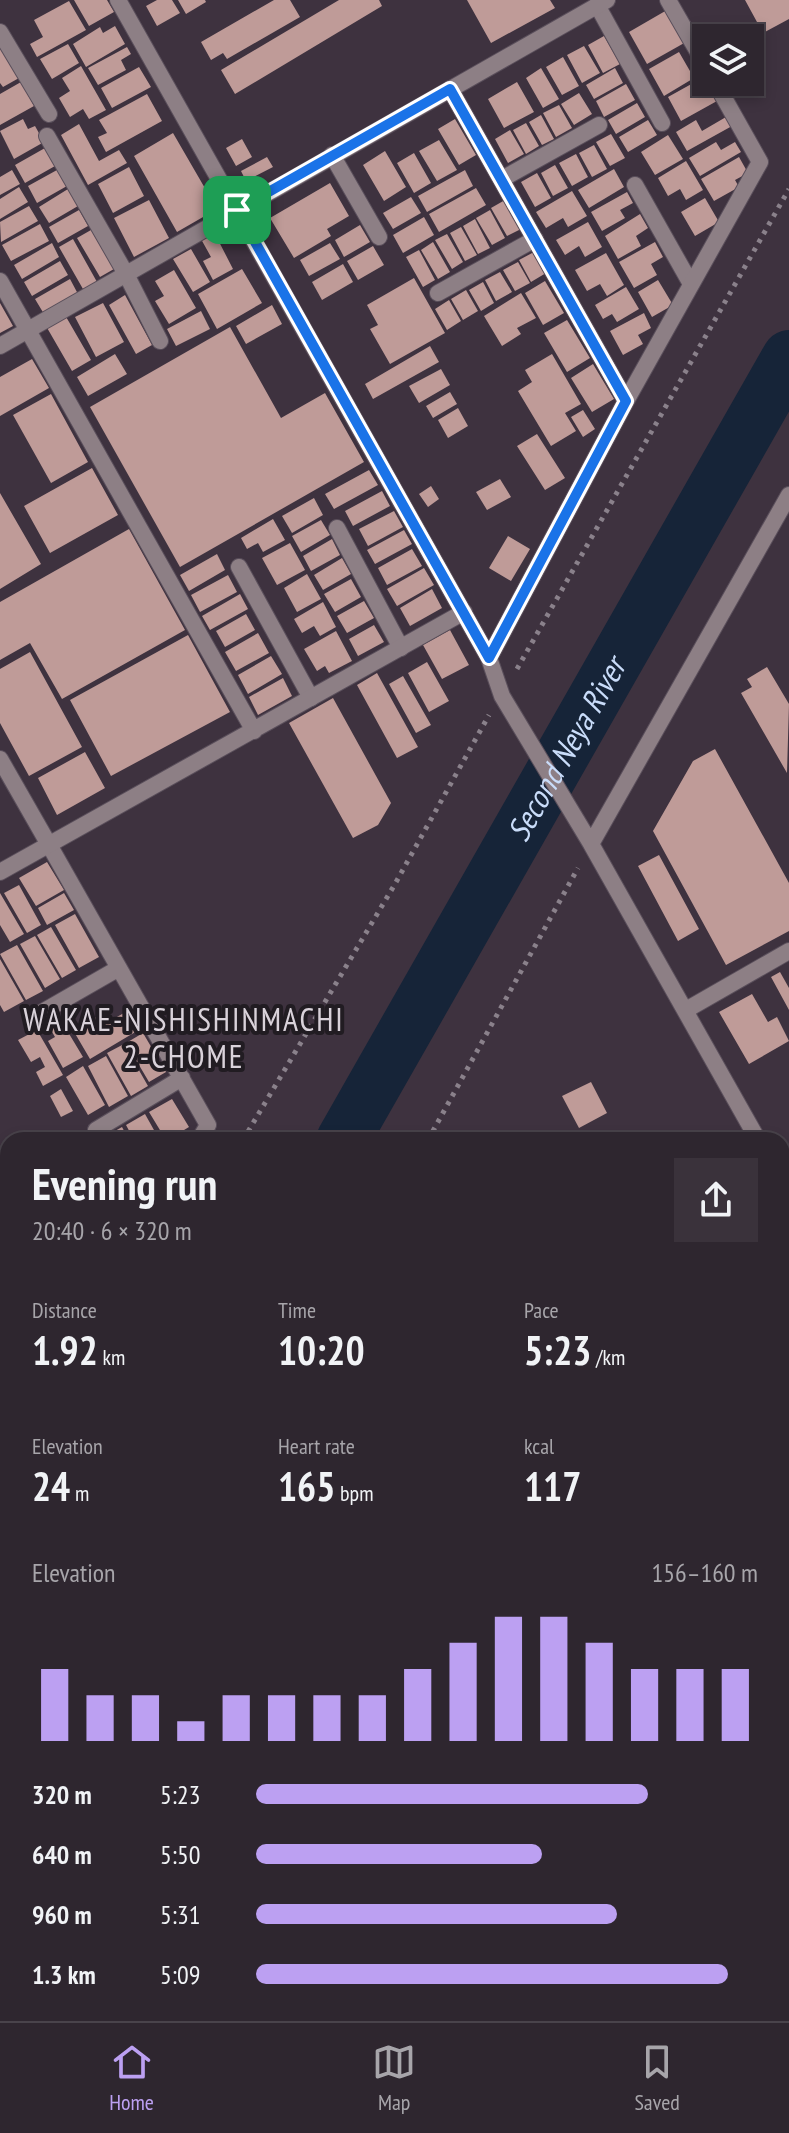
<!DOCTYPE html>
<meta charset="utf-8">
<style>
body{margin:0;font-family:"PT Sans Narrow",sans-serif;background:#3a323b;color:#f1f3f6;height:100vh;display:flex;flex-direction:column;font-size:30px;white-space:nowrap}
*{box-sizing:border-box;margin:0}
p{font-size:26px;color:#a7a5aa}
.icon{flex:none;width:44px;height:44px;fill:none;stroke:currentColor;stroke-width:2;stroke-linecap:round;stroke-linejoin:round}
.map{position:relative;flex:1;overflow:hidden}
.details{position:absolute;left:0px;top:1132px;width:790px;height:890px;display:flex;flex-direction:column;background:#2e262f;border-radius:24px 24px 0 0;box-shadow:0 4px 12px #0003,0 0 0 2px #49434b}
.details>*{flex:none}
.controls{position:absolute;left:692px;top:24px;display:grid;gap:16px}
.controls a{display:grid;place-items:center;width:72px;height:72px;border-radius:0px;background:#2e262f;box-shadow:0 4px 12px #0003,0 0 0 2px #49434b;font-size:40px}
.pin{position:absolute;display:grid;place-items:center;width:68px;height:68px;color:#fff;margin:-34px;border-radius:16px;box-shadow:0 4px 12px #0006}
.round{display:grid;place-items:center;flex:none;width:84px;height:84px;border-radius:0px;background:#3a323b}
.head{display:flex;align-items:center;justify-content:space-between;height:136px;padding:0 32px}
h1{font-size:44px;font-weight:600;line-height:60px}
.figures{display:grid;grid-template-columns:repeat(3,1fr);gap:12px;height:136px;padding:8px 32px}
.figures div{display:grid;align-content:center}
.figures b{font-size:40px;font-weight:600}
.figures small{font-size:22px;font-weight:400}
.figures p{font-size:22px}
.chart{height:224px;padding:16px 32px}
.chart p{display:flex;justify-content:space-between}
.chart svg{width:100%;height:144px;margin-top:8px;stroke:#bca0f2;stroke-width:6}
ul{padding:0 32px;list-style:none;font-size:26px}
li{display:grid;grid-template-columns:128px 96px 1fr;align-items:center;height:60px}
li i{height:20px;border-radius:10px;background:#bca0f2}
.tabs{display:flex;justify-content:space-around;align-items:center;height:112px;border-top:2px solid #49434b;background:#2e262f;font-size:22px;color:#a7a5aa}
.tabs a{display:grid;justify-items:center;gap:4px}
.tabs .on{color:#bca0f2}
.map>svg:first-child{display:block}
</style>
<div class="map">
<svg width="789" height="2021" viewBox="0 0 789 2021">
<rect width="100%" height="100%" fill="#3e323f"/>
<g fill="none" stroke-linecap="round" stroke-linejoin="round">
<g stroke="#162438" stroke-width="54">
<path id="s1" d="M343 1140 789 357"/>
<path d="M0 1752 8 1737"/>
</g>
</g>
<path fill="#bf9b98" d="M74 0H107L114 12 89 26Z
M157 0H172L180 13 157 26 146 6Z
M178 0H205L206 2 186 14Z
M274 0H290L300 17 227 59 223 53 211 60 201 42Z
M339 0H379L382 6 235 94 221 70Z
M467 0H550L555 8 491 43Z
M745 0H789V19L763 33Z
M69 1 86 30 37 57 30 44 43 37 34 20Z
M667 10 686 42 647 64 629 32Z
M115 26 125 44 86 67 73 44 100 27 103 33Z
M604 36 620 64 603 73 588 45Z
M68 44 79 63 52 79 40 59Z
M0 45 19 78 3 87 0 83Z
M584 46 600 73 582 83 567 55Z
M127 47 131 54 121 60 126 70 98 85 88 68Z
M679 52 694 78 664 96 649 69Z
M563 57 579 86 562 95 546 67Z
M81 66 106 110 89 119 83 109 70 117 59 98 70 91 62 78Z
M139 67 151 87 112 108 101 88Z
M541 68 559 99 543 108 526 78Z
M615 68 623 83 594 99 586 85Z
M704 77 717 101 681 121 668 97Z
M21 82 34 106 0 125V94Z
M517 82 534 112 504 128 488 99Z
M626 84 635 100 604 117 596 101Z
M579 93 592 114 574 125 561 104Z
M147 94 162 121 106 152 98 137 107 133 99 120Z
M637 103 645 117 616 134 608 120Z
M559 105 572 128 556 137 543 113Z
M541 115 554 139 542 145 529 122Z
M726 117 732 126 687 151 676 132 696 120 702 131Z
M23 119 28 129 35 126 44 142 14 159 0 131Z
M455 119 476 155 459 165 438 129Z
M648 120 657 135 628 152 619 137Z
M526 123 539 146 526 154 513 130Z
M79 124 99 161 119 150 127 163 88 185 61 135Z
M510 130 524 154 508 163 495 139Z
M173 133 217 209 177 232 134 156Z
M611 134 625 158 610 166 596 142Z
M668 135 683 159 655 175 641 152Z
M242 139 252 157 236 166 226 148Z
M439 140 457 170 437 181 419 151Z
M716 142 721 150 735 142 741 152 700 176 689 158Z
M594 145 607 169 592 177 579 153Z
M45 148 55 166 25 183 15 165Z
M385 151 406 187 384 201 363 165Z
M414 153 431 183 414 193 397 163Z
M576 154 588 177 572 186 559 163Z
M267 157 273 167 246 181 241 171Z
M739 157 748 173 735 180 739 187 714 201 701 179Z
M686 161 703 190 686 200 680 189 668 196 658 178Z
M555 165 568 188 553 196 541 173Z
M129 167 144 196 113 213 98 184Z
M614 169 624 187 589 208 578 190Z
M12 170 20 184 0 195V177Z
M57 170 67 186 37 203 28 186Z
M465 170 473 186 427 212 418 196Z
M537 173 551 198 535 207 521 182Z
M330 183 349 216 327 229 331 236 294 258 270 218Z
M19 187 28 202 0 219V199Z
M476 188 486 205 439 232 429 214Z
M68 189 78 206 49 223 39 207Z
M572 191 587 216 568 227 563 218 546 228 536 212Z
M627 192 633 203 620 210 625 218 602 231 591 212Z
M411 197 421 213 393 229 383 213Z
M705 198 719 222 695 236 681 212Z
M149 200 169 238 134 257 114 218Z
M505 200 521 229 507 236 491 208Z
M29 206 38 221 1 242 0 222Z
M79 210 88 226 58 243 49 227Z
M490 210 505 238 492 245 476 218Z
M640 214 648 228 636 236 641 246 618 259 605 236Z
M424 217 434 235 403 253 393 235Z
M475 219 490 248 478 254 463 226Z
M588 222 602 247 585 257 579 246 565 255 556 240Z
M40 224 49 241 11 261 2 245Z
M360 225 370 242 344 257 335 240Z
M461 227 477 255 465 261 450 233Z
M91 230 114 269 100 277 77 238Z
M214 232 233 269 213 280 203 261 211 257 201 239Z
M447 234 463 262 452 269 435 240Z
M73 239 97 282 83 289 59 247Z
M433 242 450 272 438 279 421 250Z
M655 242 663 257 651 264 657 275 634 288 619 262Z
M52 243 59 257 22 279 14 265Z
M330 243 340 259 309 276 300 260Z
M373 246 384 265 358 280 347 261Z
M191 249 210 282 193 292 173 259Z
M419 250 435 280 423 287 406 257Z
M534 252 546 273 531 282 519 260Z
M606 253 624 285 607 296 600 284 587 291 575 270Z
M60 261 68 275 32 296 24 282Z
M518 262 530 283 515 291 503 270Z
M343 264 353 282 322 300 312 282Z
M242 269 262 303 217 329 198 294Z
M174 270 196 308 169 324 155 301 164 296 155 281Z
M500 272 512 292 496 301 485 280Z
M414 278 445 333 390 364 370 329 378 325 367 305Z
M70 279 78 294 44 314 35 299Z
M658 280 673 305 652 317 638 292Z
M545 281 564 313 543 325 525 293Z
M483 282 494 303 481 311 469 290Z
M626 287 639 309 617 322 612 314 603 319 595 305Z
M466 290 478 311 463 320 451 299Z
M521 293 536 318 517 328 521 334 502 346 484 316Z
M125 295 152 345 136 354 109 305Z
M449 300 461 321 447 330 435 309Z
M0 303 13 326 0 333Z
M103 303 124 342 96 357 75 317Z
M272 305 282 324 246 344 236 326Z
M201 311 210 329 176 346 167 329Z
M644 313 651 328 638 335 643 344 623 355 610 331Z
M65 315 91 360 72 371 46 326Z
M567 320 590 358 567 372 544 333Z
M230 327 281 418 325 393 364 462 180 567 90 407Z
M430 346 439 362 373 399 365 384Z
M115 354 127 374 88 396 77 377Z
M552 354 581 404 565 413 576 431 551 446 518 391 532 382 525 370Z
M32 359 49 388 0 416V377Z
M593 364 614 399 592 412 571 378Z
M441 369 450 385 419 403 409 386Z
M450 392 457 404 433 418 426 406Z
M51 394 88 462 51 483 13 415Z
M458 408 468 426 448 438 438 420Z
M583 410 595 429 583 437 571 417Z
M537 434 565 478 545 490 517 446Z
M92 468 118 515 50 553 24 506Z
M369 470 378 485 334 509 325 494Z
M500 479 511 497 487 510 476 492Z
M431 486 439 499 428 507 419 494Z
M382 491 390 506 353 526 345 511Z
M0 493 41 564 0 589Z
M314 498 323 515 292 533 282 516Z
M394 511 403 527 368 546 359 529Z
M273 519 285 540 263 552 258 543 247 549 241 538Z
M321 520 330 535 301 552 292 536Z
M129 529 185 630 62 699 30 643 0 660V602Z
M404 530 412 544 375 564 367 550Z
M508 536 530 549 511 581 489 568Z
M332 539 340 555 311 571 303 556Z
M290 543 305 570 277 585 262 558Z
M412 549 422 566 387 585 378 568Z
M217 554 225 570 189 591 180 575Z
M342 558 351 574 323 590 314 575Z
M424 568 434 585 397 606 387 589Z
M307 574 321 599 297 612 284 588Z
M228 575 237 592 200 612 191 595Z
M351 579 361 597 335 612 324 594Z
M432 589 442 608 410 626 400 608Z
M240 594 248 609 210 630 202 616Z
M364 601 374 618 347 633 337 616Z
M323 602 336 627 320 636 314 626 302 633 294 619Z
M246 614 255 630 225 647 216 631Z
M374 625 384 642 358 656 349 639Z
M450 630 469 665 442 679 423 645Z
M336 631 352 661 329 673 325 666 317 671 304 649Z
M258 633 269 653 236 671 225 652Z
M188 635 230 712 111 776 70 700Z
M30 652 82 747 29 776 0 723V669Z
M271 656 282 674 248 694 238 675Z
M427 662 449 701 429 712 408 673Z
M767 667 789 704 787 773 741 693 752 687 747 679Z
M377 673 418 747 397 758 357 685Z
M403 676 431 725 416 733 389 684Z
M283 678 292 696 258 715 249 697Z
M333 698 391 803 378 825 353 838 289 723Z
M715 749 789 883V931L726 965 653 831 693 761Z
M85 752 105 788 57 815 38 778Z
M659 855 699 929 678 941 638 866Z
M47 862 64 890 36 906 19 878Z
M19 885 41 925 27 933 4 893Z
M0 893 24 934 10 942 0 925Z
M64 893 74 910 47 925 38 908Z
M75 914 99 957 79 968 55 925Z
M51 927 76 970 62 978 37 935Z
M35 936 60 979 45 988 20 944Z
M17 945 43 991 26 1000 0 954Z
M0 959 24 1001 4 1012 0 1005Z
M780 972 789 988V1010L771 977Z
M752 994 768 1022 777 1017 789 1041 749 1064 719 1012Z
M131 1009 142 1028 90 1059 73 1030 103 1013 108 1022Z
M59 1017 83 1057 63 1068 48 1041 55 1037 47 1023Z
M37 1030 63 1075 43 1086 36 1072 45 1067 40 1057 31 1062 18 1040Z
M143 1033 166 1072 149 1082 126 1043Z
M124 1044 148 1086 131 1096 107 1053Z
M106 1056 128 1096 109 1107 88 1066Z
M83 1066 105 1105 88 1115 66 1077Z
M591 1082 607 1113 579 1128 562 1096Z
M61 1089 73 1111 61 1117 50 1096Z
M172 1099 189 1127 179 1133 183 1140H166L149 1112Z
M145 1114 159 1139 157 1140H134L126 1125Z
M122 1127 129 1140H99Z
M8 1160V1181L0 1185V1164Z
M8 1184V1207L3 1210 0 1189Z
M2 1412 8 1423V1448L0 1452Z
M789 1921V1999L782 2003V1925Z
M566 2014H596L599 2019 570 2021Z"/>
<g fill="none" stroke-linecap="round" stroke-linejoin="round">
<g stroke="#5a4f5b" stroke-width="18">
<path id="service" d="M597 5 662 123
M332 155 379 237
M502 179 599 125
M635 185 691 284
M126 274 160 341
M438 293 535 239
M337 528 401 648
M239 567 311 698
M48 843 208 1125 199 1140
M39 1014 119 968
M96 1130 182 1078
M0 1390 7 1403
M0 1488 8 1473"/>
</g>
<g stroke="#5a4f5b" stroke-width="18">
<path id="minor" d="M118 0 489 658 502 696 591 844 758 1140
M668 0 706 66
M0 32 49 114
M450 89 626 401
M47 136 126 274
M0 281 254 731
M0 346 607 0
M489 658 626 401 760 162 715 82
M0 759 48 843
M591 844 789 495
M0 872 464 612
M686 1010 789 951
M782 1183 789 1196
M0 1242 8 1256
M0 1627 8 1629
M708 2014 712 2021"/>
</g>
<g stroke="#5a4f5b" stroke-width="22">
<path id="primary" d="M782 1308 789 1304
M782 1388 789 1384
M782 1731 789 1727
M0 1786 8 1781
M782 1816 789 1812
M0 1871 8 1866
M316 2021 327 2014
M420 2021 429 2014
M451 2021 462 2014"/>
</g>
<g stroke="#5a4f5b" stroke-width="26">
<path id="motorway" d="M782 1458 789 1454
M782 1543 789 1538
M0 1942 8 1937
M11 2021 23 2014"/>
</g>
<path stroke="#8a818b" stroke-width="5" stroke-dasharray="4 6" stroke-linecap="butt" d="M517 669 789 189
M243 1140 395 884 489 715
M428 1140 578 868
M0 1562 8 1548"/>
<use href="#service" stroke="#8d7f85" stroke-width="16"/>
<use href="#minor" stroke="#8d7f85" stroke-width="16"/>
<use href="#primary" stroke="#e4c6d3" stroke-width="20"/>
<use href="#motorway" stroke="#fde7f0" stroke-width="24"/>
</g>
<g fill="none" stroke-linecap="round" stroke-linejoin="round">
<g stroke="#fff" stroke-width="16">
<path id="route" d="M450 89 626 401 489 658 237 210Z"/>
</g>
<use href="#route" stroke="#1a73e8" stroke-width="10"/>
</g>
<g text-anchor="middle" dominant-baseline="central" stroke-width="8" stroke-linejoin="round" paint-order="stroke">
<g font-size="32" font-style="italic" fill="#c9dcf9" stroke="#211c22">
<text stroke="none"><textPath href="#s1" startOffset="450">Second Neya River</textPath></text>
</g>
<g font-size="32" letter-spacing="2" fill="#d9d2da" stroke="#211c22">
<text x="184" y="1019">WAKAE-NISHISHINMACHI<tspan x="184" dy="37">2-CHOME</tspan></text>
</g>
</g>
</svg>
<div class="controls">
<a><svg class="icon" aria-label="layers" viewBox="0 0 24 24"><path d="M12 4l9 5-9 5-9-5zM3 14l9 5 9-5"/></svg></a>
</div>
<div class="pin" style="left:237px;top:210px;background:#1e9e55"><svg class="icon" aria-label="arrive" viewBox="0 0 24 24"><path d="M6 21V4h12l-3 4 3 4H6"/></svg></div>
<section class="details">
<div class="head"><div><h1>Evening run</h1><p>20:40 · 6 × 320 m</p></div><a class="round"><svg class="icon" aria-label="share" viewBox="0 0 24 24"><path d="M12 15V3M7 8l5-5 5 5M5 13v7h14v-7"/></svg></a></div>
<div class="figures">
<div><p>Distance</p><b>1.92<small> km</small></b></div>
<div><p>Time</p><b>10:20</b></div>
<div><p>Pace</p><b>5:23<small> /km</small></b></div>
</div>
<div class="figures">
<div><p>Elevation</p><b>24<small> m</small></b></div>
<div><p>Heart rate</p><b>165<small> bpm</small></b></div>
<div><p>kcal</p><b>117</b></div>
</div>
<div class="chart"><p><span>Elevation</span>156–160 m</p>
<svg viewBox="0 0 160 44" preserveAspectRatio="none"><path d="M5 44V22M15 44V30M25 44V30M35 44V38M45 44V30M55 44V30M65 44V30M75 44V30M85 44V22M95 44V14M105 44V6M115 44V6M125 44V14M135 44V22M145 44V22M155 44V22"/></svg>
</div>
<ul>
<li><b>320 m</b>5:23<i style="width:78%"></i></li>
<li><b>640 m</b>5:50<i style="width:57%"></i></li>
<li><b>960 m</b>5:31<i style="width:72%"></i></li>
<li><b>1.3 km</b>5:09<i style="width:94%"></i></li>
</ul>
</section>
</div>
<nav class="tabs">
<a class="on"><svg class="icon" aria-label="home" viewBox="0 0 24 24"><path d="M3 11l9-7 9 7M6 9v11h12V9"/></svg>Home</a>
<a><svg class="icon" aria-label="map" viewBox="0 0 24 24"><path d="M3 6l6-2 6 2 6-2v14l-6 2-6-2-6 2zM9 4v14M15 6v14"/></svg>Map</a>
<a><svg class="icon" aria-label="saved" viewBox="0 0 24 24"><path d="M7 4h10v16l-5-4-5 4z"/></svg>Saved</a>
</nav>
